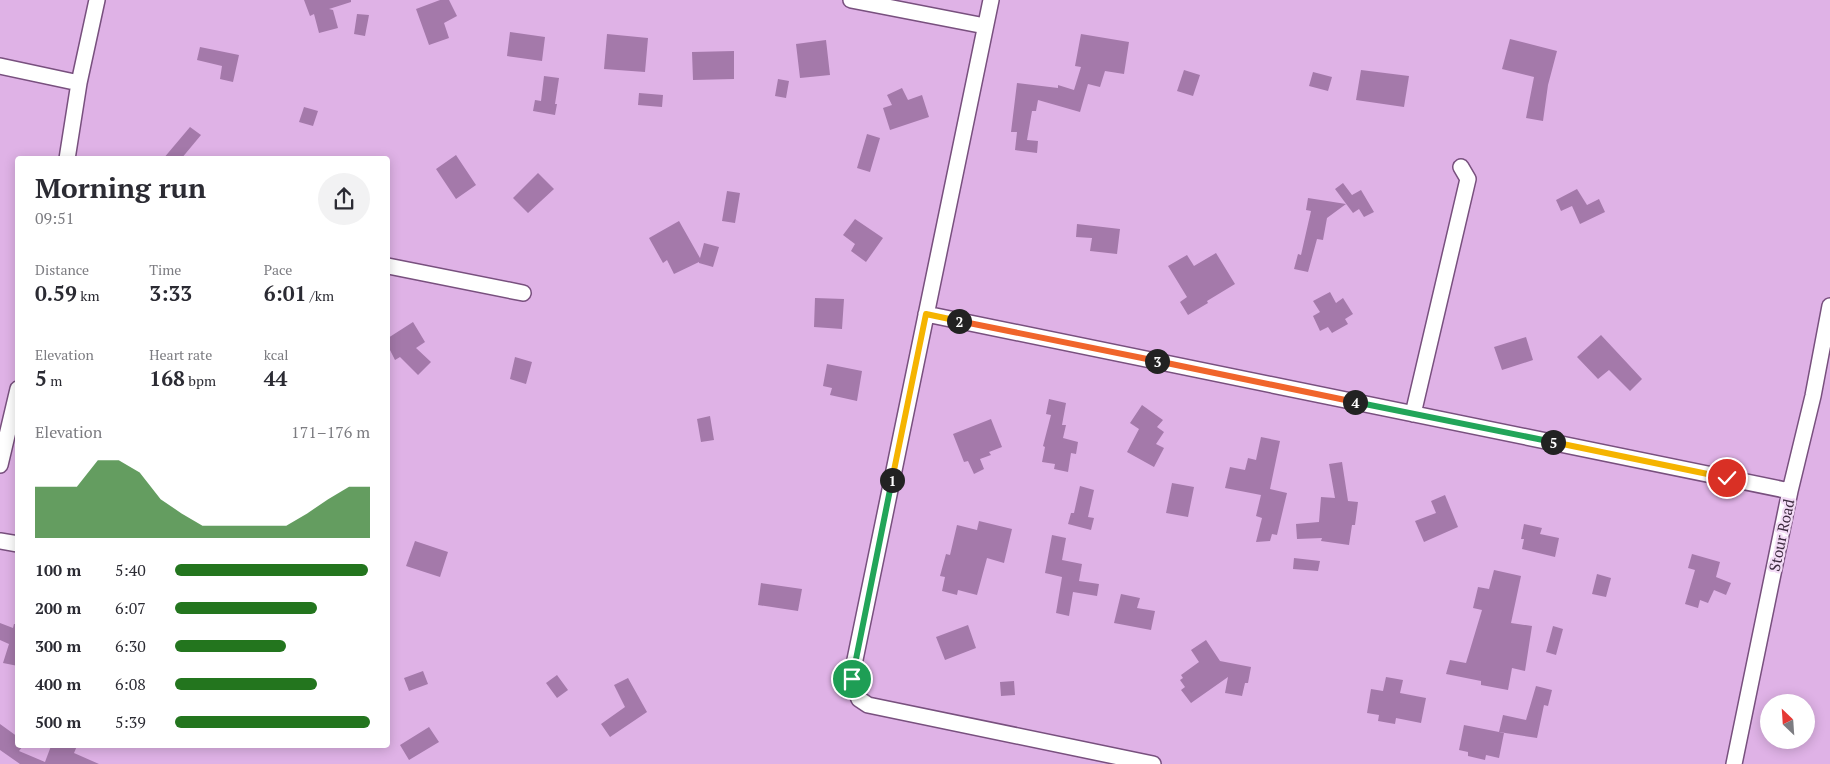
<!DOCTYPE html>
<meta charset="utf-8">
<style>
body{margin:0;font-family:"PT Serif",serif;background:#f2f2f3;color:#2b2b33;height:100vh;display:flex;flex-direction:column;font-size:19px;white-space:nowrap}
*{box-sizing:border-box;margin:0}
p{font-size:16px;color:#7c7c81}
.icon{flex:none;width:28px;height:28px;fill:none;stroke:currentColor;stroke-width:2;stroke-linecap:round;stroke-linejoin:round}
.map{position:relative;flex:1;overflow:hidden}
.sheet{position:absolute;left:15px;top:156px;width:375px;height:592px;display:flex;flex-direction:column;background:#fff;border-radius:5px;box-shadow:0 2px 12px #0003}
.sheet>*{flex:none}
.needle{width:32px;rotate:335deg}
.buttons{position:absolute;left:1760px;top:694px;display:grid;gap:10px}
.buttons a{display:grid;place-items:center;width:55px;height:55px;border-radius:50%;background:#fff;box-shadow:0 2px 12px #0003;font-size:25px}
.pin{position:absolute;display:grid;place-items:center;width:42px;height:42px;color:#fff;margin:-21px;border:2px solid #fff;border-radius:50%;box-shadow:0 1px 5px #0007}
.km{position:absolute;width:25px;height:25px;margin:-12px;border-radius:50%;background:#222;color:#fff;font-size:14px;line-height:25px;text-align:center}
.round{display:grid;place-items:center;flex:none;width:52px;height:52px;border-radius:26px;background:#f2f2f3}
.overview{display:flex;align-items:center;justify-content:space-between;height:85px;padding:0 20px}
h1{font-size:28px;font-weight:800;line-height:38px}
.metrics{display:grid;grid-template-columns:repeat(3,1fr);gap:8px;height:85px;padding:5px 20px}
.metrics div{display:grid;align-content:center}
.metrics b{font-size:21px;font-weight:800}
.metrics small{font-size:14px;font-weight:400}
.metrics p{font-size:14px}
.chart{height:140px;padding:10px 20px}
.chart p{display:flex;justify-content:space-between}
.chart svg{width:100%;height:90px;margin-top:5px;fill:#23751e;opacity:.7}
ul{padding:0 20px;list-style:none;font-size:16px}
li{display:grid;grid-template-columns:80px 60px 1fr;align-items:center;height:38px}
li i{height:12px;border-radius:6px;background:#23751e}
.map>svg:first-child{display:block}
</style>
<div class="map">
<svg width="1830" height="764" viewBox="0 0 1830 764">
<rect width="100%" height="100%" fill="#dfb2e6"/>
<path fill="#a479aa" d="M304 0H351V2L329 9 333 10 338 28 319 33 314 14 310 16Z
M440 0H449L457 16 444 23 449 38 429 45 416 9Z
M357 14 369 15 365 36 354 34Z
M510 32 545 37 542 61 507 56Z
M607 34 648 38 645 72 604 69Z
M1081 34 1129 42 1124 74 1105 71 1100 87 1088 84 1080 112 1038 100 1036 111H1032L1027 140 1038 141 1037 153 1015 150 1017 132H1011L1017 83 1058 88V85L1074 90 1081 67 1075 66Z
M1510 39 1557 51 1548 85 1543 121 1526 118 1534 77 1502 69Z
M826 40 830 75 800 78 796 44Z
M200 47 239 55 233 82 220 79 222 66 197 60Z
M734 51V79L693 80 692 52Z
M1184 70 1200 75 1193 96 1177 91Z
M1361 70 1409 76 1404 107 1356 100Z
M1313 72 1332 77 1328 91 1309 86Z
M544 76 559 78 555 104H557L555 115 533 111 535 100 541 101Z
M778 79 789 81 786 98 775 96Z
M902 88 908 100 922 95 929 117 890 130 883 108 892 105 887 95Z
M639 93 663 95 662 107 638 105Z
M304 107 318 111 313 126 299 122Z
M190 127 201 135 181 159H163Z
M867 134 880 138 870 172 857 168Z
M456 155 476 185 456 199 436 169Z
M538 173 554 189 528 213 513 198Z
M1343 183 1352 195 1361 190 1374 212 1364 217 1359 209 1353 213 1335 189Z
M1577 189 1587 205 1599 199 1605 212 1580 224 1572 206 1561 211 1556 200Z
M727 191 740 193 735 223 722 221Z
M1308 198 1346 204 1327 218 1323 240 1317 239 1308 272 1294 269 1298 254 1301 255 1311 211 1306 210Z
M855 219 883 238 866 262 851 251 855 244 843 235Z
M679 221 700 258 704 243 719 247 713 267 699 263V262L674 274 667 260 663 263 649 238Z
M1077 224 1120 229 1117 254 1090 251 1092 238 1076 237Z
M1216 253 1235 284 1207 301 1208 303 1188 315 1180 302 1187 297 1168 266 1187 255 1194 266Z
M1330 292 1336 303 1343 298 1353 314 1345 319 1348 324 1332 333 1328 327 1320 331 1313 316 1320 312 1313 301Z
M815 298 844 299 842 329 814 327Z
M413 322 425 342 416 348 431 362 418 375 400 357 395 360 388 346V338Z
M1601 335 1642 379 1630 391 1609 370 1598 379 1577 357Z
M1526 337 1533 360 1502 370 1494 347Z
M515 357 532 362 526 384 510 379Z
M827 364 862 371 857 401 830 395 832 388 823 386Z
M1049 399 1066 403 1062 425H1066L1063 438 1078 442 1076 454 1071 453 1068 472 1054 469 1055 464 1042 462 1045 447 1043 446 1051 415 1046 414Z
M1142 405 1163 420 1157 427 1164 432 1156 444 1164 448 1154 467 1127 452 1139 429 1130 423Z
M710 416 714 440 701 442 697 419Z
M991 419 1002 447 989 452 991 455 980 459 984 469 974 474 968 461 964 462 953 434Z
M1261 437 1280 441 1270 489 1287 493 1277 535 1272 534 1270 541 1256 542 1262 518 1256 516 1261 495 1225 488 1230 467 1245 470 1248 458 1256 460Z
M1342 462 1348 501 1358 502 1355 525H1352L1349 545 1321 541 1322 538 1297 539 1296 524 1319 522 1321 497 1335 498 1329 464Z
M1172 483 1194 487 1188 517 1166 513Z
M1080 486 1094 490 1088 517 1094 518 1091 530 1068 524 1071 513H1074Z
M1445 495 1458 527 1424 542 1415 521 1436 513 1431 501Z
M979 521 1012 529 1004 563 987 558 977 595 958 590 957 595 942 591 945 577 940 576 946 554 950 555 957 525 977 530Z
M1524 524 1542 528 1540 534 1559 538 1555 557 1522 549 1524 539H1521Z
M1052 535 1066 538 1062 560 1082 564 1079 581 1099 584 1097 596 1073 592 1069 616 1056 613 1062 577 1045 573Z
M415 541 448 552 440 577 406 566Z
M1692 554 1720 562 1716 577 1731 583 1726 595 1714 590 1708 603 1700 600 1698 608 1685 604 1695 570 1688 568Z
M1294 558 1320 561 1318 571 1293 569Z
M1494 570 1521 576 1511 623 1532 626 1525 671 1512 668 1508 690 1481 685V681L1446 674 1450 660 1466 663 1482 610 1473 608 1478 587 1489 589Z
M1597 574 1611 578 1606 597 1592 594Z
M761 583 802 589 798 611 758 605Z
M1121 594 1140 598 1137 608 1155 611 1151 630 1114 623Z
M0 623 13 628 14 624H18V666L3 663 9 644 0 640Z
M968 625 976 648 945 660 936 637Z
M1553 626 1563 629 1556 655 1546 652Z
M1206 640 1220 661 1251 667 1248 683H1245L1242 696 1225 693 1228 677 1191 703 1181 690 1185 687 1180 680 1183 678 1181 675 1199 662 1191 650Z
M423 671 428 684 409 691 404 678Z
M557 675 568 690 557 698 546 683Z
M1386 677 1403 680 1400 693 1426 698 1421 723 1396 718 1395 724 1378 721 1379 715 1367 713 1371 689 1383 691Z
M628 678 647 712 610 737 601 724 625 707 614 685Z
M1014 681 1015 695 1001 696 1000 682Z
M1536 686 1552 690 1548 706 1544 705 1537 738 1499 732 1503 715 1526 720Z
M0 724 18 737V746H23L19 751 45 762 51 746H77L74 753 99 764H20L0 750Z
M1464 725 1504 733 1499 758 1486 755 1485 760 1468 756V752L1459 750Z
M429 727 439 742 409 760 400 745Z"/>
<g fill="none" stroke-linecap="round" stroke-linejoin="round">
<g stroke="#78507e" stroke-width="18">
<path id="minor" d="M851 0 985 26
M991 0 851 679 859 699 868 705 1153 764
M0 66 79 83
M67 159 79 83 97 0
M388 266 523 293
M926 314 1790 491
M1413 414 1468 179 1461 167
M0 465 18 389
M0 541 18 544
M1734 764 1790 491 1813 396 1830 306"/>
</g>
<use href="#minor" stroke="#fff" stroke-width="15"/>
</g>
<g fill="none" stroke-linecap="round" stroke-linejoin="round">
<g stroke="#fff" stroke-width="10">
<path id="split-1" d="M852 679 892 480"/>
</g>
<g stroke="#fff" stroke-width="10">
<path id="split-2" d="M892 480 926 314 959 321"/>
</g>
<g stroke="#fff" stroke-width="10">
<path id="split-3" d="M959 321 1157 361"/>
</g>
<g stroke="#fff" stroke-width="10">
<path id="split-4" d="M1157 361 1355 402"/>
</g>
<g stroke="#fff" stroke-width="10">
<path id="split-5" d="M1355 402 1553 442"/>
</g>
<g stroke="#fff" stroke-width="10">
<path id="split-6" d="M1553 442 1727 478"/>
</g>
<use href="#split-1" stroke="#22a559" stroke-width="6"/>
<use href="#split-2" stroke="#f5b400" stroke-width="6"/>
<use href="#split-3" stroke="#f0652b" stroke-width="6"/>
<use href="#split-4" stroke="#f0652b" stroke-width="6"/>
<use href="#split-5" stroke="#22a559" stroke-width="6"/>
<use href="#split-6" stroke="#f5b400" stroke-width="6"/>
</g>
<g text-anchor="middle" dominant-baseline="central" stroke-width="4.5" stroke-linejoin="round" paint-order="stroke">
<g font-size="15" fill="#3c2a3e" stroke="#f3dcf6">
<text transform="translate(1781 535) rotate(-78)">Stour Road</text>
</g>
</g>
</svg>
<div class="buttons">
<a><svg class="needle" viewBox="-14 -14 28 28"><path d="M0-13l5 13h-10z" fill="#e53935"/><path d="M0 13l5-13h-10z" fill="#7c7c81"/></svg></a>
</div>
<div class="pin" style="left:852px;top:679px;background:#1e9e55"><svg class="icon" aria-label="arrive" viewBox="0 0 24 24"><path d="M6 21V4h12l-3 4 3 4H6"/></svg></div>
<div class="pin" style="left:1727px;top:478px;background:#d93025"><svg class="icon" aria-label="check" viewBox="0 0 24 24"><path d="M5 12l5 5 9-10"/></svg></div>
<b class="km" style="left:892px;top:480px">1</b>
<b class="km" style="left:959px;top:321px">2</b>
<b class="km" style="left:1157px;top:361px">3</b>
<b class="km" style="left:1355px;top:402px">4</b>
<b class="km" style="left:1553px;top:442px">5</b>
<section class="sheet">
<div class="overview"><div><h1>Morning run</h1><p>09:51</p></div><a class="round"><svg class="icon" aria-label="share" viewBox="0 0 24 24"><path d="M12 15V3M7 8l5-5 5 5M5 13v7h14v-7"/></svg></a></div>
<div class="metrics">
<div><p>Distance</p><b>0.59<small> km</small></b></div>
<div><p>Time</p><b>3:33</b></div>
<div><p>Pace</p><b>6:01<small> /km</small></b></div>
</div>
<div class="metrics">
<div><p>Elevation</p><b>5<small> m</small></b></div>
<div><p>Heart rate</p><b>168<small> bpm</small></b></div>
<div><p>kcal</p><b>44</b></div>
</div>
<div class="chart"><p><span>Elevation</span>171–176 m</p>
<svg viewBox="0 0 160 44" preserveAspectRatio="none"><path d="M0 44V19L10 19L20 19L30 6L40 6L50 12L60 25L70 32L80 38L90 38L100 38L110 38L120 38L130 32L140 25L150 19L160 19V44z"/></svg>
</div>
<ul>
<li><b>100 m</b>5:40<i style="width:99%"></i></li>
<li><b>200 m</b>6:07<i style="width:73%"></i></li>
<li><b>300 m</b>6:30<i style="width:57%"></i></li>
<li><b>400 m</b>6:08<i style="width:73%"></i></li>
<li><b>500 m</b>5:39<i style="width:100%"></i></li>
</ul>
</section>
</div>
